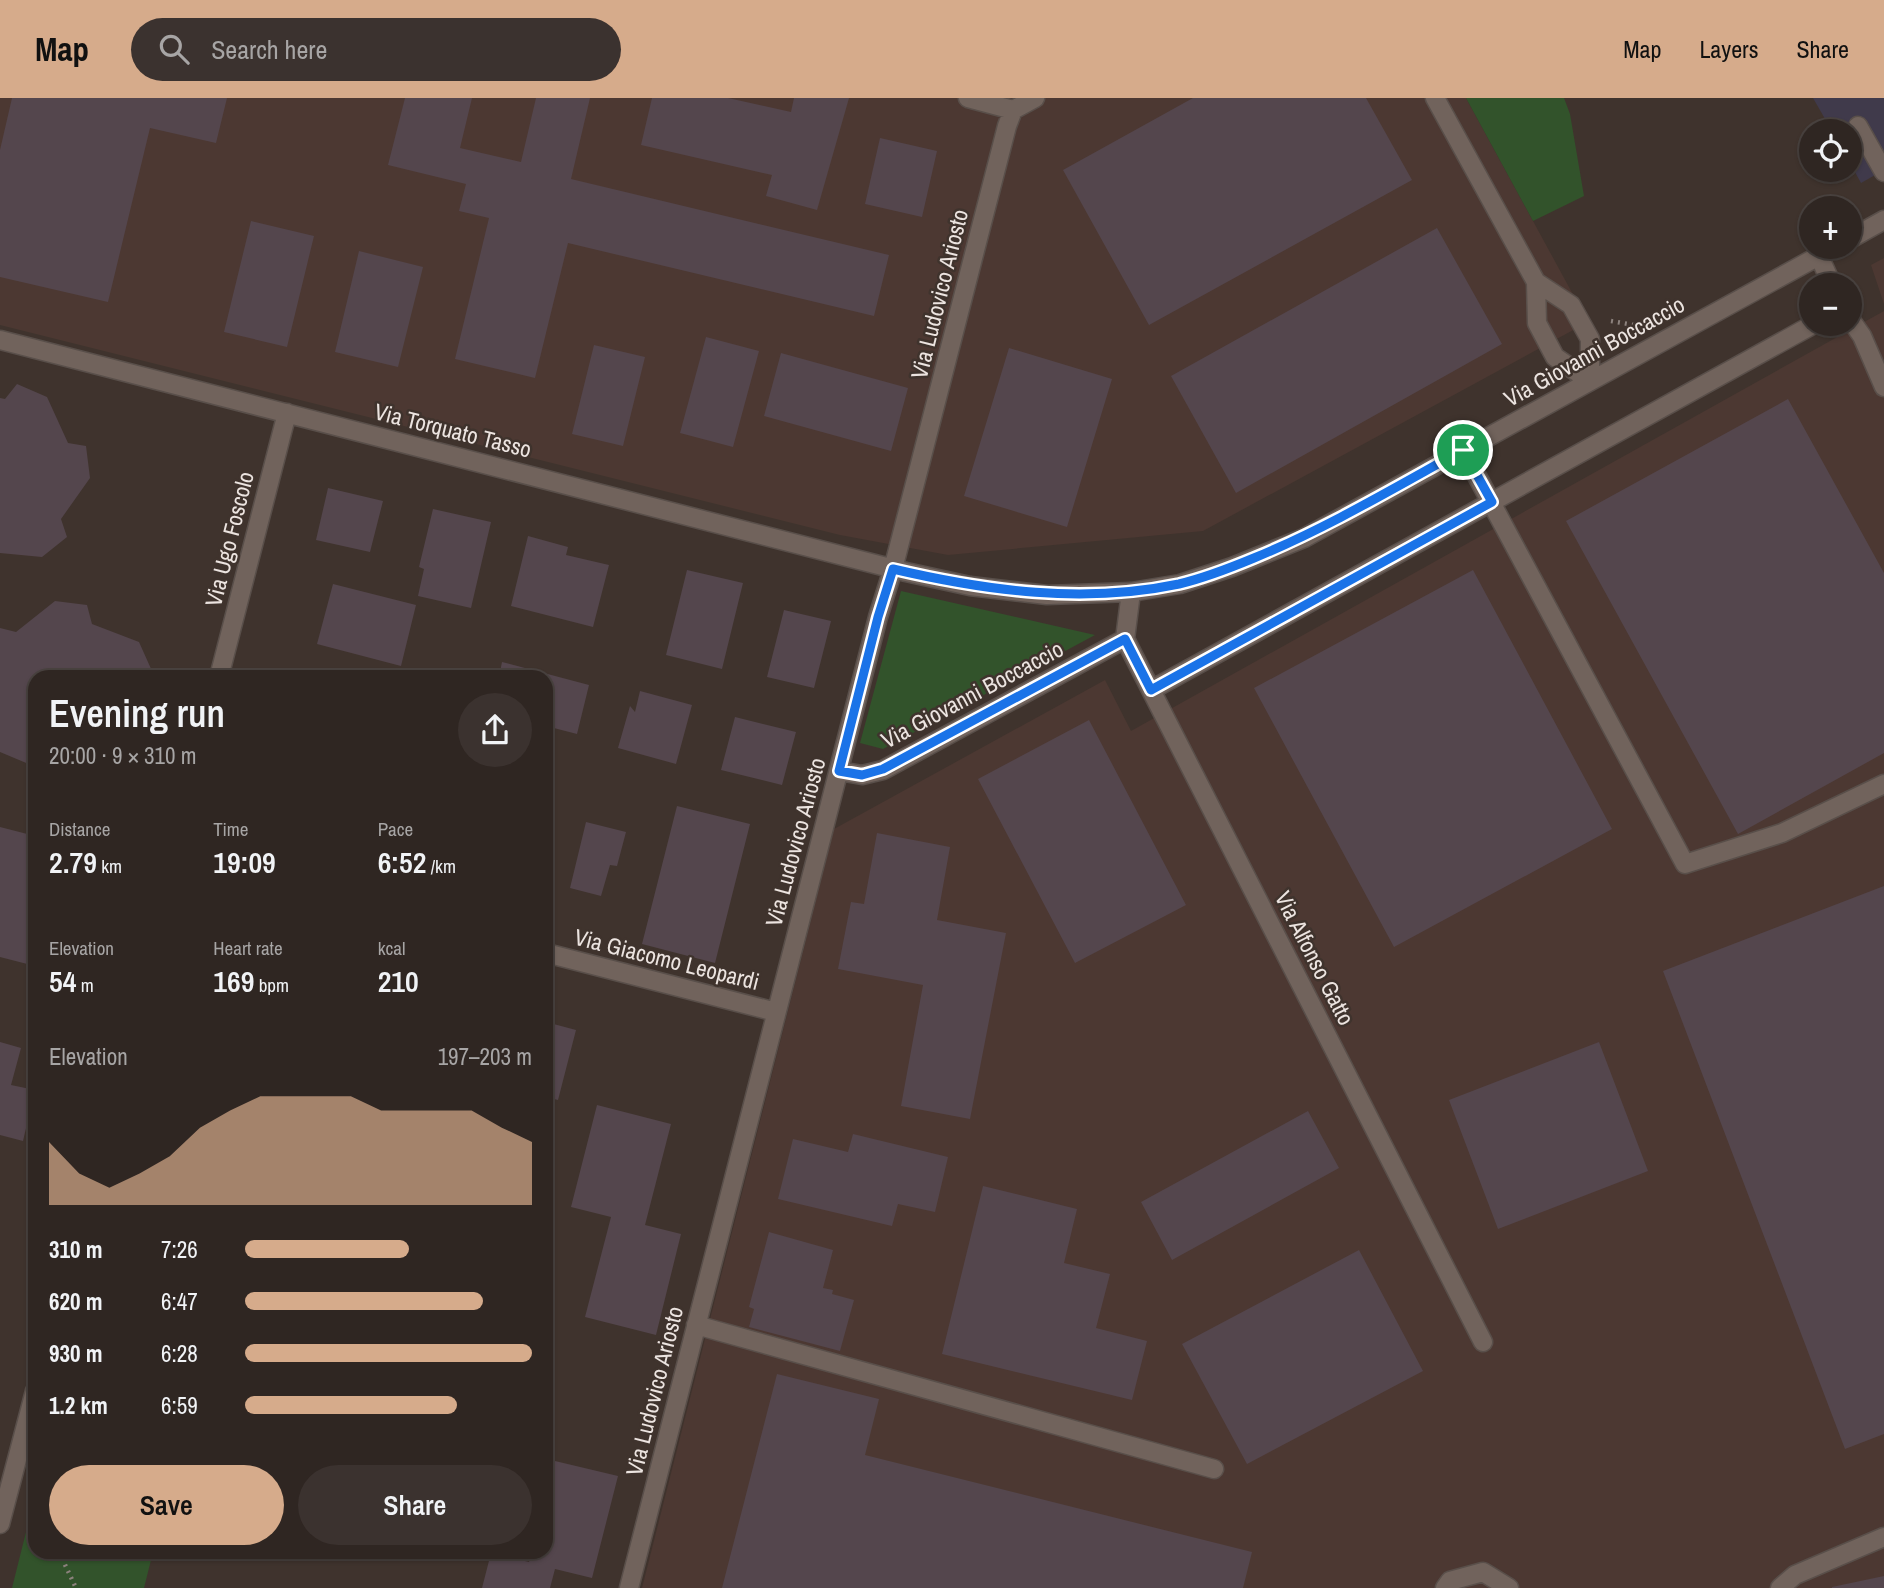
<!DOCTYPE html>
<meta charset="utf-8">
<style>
body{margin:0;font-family:"Archivo Narrow",sans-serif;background:#3b322f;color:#f1f3f6;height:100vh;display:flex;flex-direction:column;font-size:26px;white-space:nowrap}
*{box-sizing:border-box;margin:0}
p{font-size:23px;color:#a7a5a5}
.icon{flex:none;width:38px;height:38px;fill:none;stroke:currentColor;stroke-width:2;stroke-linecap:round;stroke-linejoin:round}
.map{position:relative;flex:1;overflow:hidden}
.details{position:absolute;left:28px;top:572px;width:525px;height:889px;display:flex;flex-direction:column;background:#2f2622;border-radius:21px;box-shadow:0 2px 5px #0004,0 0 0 2px #4a4340}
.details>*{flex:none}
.controls{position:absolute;left:1799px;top:21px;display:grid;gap:14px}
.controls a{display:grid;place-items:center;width:63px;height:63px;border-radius:50%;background:#2f2622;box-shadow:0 2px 5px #0004,0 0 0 2px #4a4340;font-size:35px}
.pin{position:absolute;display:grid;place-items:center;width:60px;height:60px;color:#fff;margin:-30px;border:4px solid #fff;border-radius:50%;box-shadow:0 2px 7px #0007}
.round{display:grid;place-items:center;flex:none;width:74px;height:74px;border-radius:37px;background:#3b322f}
.summary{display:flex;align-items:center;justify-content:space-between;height:119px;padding:0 21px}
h1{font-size:38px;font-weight:600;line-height:52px}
.metrics{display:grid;grid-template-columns:repeat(3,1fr);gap:10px;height:119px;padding:7px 21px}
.metrics div{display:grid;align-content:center}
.metrics b{font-size:30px;font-weight:600}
.metrics small{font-size:19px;font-weight:400}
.metrics p{font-size:19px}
.chart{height:196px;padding:14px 21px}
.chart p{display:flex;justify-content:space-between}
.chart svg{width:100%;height:126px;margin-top:7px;fill:#d6ab8b;opacity:.7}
.action{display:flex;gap:14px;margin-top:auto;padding:14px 21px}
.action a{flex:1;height:80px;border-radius:42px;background:#d6ab8b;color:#111;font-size:28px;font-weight:600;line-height:80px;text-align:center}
.action a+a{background:#3b322f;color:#f1f3f6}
ul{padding:0 21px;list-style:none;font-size:23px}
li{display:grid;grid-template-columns:112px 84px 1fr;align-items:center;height:52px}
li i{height:18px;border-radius:9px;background:#d6ab8b}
header{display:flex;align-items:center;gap:42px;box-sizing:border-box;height:98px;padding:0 35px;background:#d6ab8b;color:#111}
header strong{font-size:33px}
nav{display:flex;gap:38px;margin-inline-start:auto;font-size:24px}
.search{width:490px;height:63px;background:#3b322f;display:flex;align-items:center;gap:18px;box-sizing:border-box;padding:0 24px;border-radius:38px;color:#a7a5a5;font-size:26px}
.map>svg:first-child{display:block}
</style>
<header>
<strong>Map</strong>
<div class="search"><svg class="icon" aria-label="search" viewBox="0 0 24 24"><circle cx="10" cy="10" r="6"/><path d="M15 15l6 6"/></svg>Search here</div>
<nav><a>Map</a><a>Layers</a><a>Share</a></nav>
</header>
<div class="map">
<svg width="1884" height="1490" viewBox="0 0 1884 1490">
<rect width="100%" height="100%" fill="#3f332d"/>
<path fill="#403a4b" d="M1813 0H1884V72L1861 85 1850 65V33H1832Z"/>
<path fill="#4c3832" d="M0 0H1466L1588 224 1203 433 948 457 840 437 0 227Z
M1884 160V206L1871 167Z
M1884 213V1490H642L834 731 1105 582 1131 633Z"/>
<path fill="#32532b" d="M1466 0H1564L1570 16 1584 98 1533 123Z
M901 493 1095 537 883 651 860 645Z
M34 1402 35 1454H153L144 1490H12Z"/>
<path fill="#54464d" d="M12 0H227L216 45 150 30 108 204 0 179V52Z
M405 0H472L460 50 521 64 536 0H590L571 81 889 157 874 218 568 145 535 280 455 261 489 120 459 113 466 86 388 67Z
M652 0H728L791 14 794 0H849L817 112 766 98 772 77 641 47Z
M1193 0H1366L1412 82 1149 227 1063 72Z
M880 40 937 53 922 119 865 106Z
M251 123 314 138 287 249 224 234Z
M1437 130 1502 246 1236 395 1171 278Z
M359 153 423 169 398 269 335 254Z
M706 239 759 253 733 349 680 335Z
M594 247 645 259 623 348 572 336Z
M1009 250 1112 281 1067 429 964 398Z
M781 255 908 290 891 353 764 318Z
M17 286 47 299 68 345 86 348 90 380 61 421 67 439 42 459 0 455V300L5 301Z
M1788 301 1884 475V655L1738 736 1566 423Z
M328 390 383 403 370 454 316 442Z
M433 411 491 424 471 510 418 498 424 471 419 469Z
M528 438 568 449 566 457 609 467 593 529 511 508Z
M687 472 743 485 722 571 666 557Z
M1473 472 1612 731 1394 849 1254 590Z
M333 486 416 507 401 568 317 546Z
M55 503 87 507 92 526 139 544 152 573 145 579H35L34 678 31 667 0 654V530L16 534Z
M784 512 831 523 814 590 767 579Z
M502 564 589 587 577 636 546 628V579H499Z
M640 593 692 607 676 666 618 650 630 608 635 614Z
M735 619 796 634 782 687 721 672Z
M1089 622 1186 807 1075 865 978 681Z
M677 708 750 726 715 865 642 846Z
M586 724 626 734 617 768 610 767 601 798 570 790Z
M0 729 35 738V868L0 859Z
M877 735 950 749 937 822 1006 835 970 1021 901 1008 923 887 838 871 851 804 864 806Z
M1884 788V1336L1845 1351 1663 873Z
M546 924 576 932 558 1002 546 999Z
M0 944 21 950 11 987 35 992 23 1043 0 1037Z
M1599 944 1648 1073 1498 1131 1449 1002Z
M597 1007 671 1026 645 1127 681 1136 656 1237 585 1219 611 1119 571 1109Z
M1308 1013 1339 1070 1172 1162 1141 1104Z
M853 1036 948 1059 935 1114 898 1106 892 1128 778 1101 793 1041 848 1054Z
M983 1088 1077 1111 1064 1165 1110 1176 1096 1230 1147 1243 1132 1302 942 1256Z
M769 1134 833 1152 823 1190 833 1192 832 1196 854 1202 840 1253 749 1229 754 1211 749 1209Z
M1359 1152 1423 1273 1247 1366 1182 1246Z
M777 1276 879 1301 865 1357 1252 1454 1243 1490H722Z
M555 1363 618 1378 592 1480 555 1471 550 1490H482L491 1455 529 1464 532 1454H546V1399Z
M1884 1478V1490H1832V1489Z"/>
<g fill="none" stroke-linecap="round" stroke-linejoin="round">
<g stroke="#594f4a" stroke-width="21">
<path id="minor" d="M968 0 1013 12 1035 0
M1435 0 1536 184 1537 225 1555 259 1590 283V241L1571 207 1536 184
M1858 28 1884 74
M1850 141 1884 122
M1819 158 1832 187
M1850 221 1862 238 1884 289
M0 242 906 474 970 488 1047 497 1131 494 1180 486 1232 469 1304 440 1835 149
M1463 352 1685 766 1782 735 1884 686
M1131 494 1125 541 1483 1244
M219 579 287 315
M1151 592 1814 226
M839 673 862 677 883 672 1125 541
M546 855 776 914
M696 1227 1214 1371
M0 1426 35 1293
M629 1490 878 519 893 471 1007 28 1013 12
M1445 1490 1450 1483 1483 1474 1509 1490
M1780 1490 1795 1477 1884 1439"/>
</g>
<path stroke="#8c827d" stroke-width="4.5" stroke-dasharray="2 5" stroke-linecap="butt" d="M1611 223 1634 227
M59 1454 76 1490"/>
<use href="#minor" stroke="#71635c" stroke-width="18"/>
</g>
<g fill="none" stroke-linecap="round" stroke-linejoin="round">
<g stroke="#fff" stroke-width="14">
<path id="route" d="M1463 352 1492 404 1151 592 1125 541 883 671 862 677 839 673 878 519 893 471C987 493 1084 506 1179 486 1204 480 1230 470 1254 460 1327 430 1394 390 1463 352Z"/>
</g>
<use href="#route" stroke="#1a73e8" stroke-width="9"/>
</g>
<g text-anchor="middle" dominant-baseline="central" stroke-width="5" stroke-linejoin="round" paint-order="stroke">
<g font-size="23" fill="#ece4e0" stroke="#3f332d">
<text transform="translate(939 196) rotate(-76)">Via Ludovico Ariosto</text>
<text transform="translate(1594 253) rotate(-29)">Via Giovanni Boccaccio</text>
<text transform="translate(453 332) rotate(14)">Via Torquato Tasso</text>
<text transform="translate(229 441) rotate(-76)">Via Ugo Foscolo</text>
<text transform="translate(972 596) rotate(-28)">Via Giovanni Boccaccio</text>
<text transform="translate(795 744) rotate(-75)">Via Ludovico Ariosto</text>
<text transform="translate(1315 860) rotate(63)">Via Alfonso Gatto</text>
<text transform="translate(667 861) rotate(14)">Via Giacomo Leopardi</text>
<text transform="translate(654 1293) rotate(-76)">Via Ludovico Ariosto</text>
</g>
</g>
</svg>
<div class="controls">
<a><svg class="icon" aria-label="locate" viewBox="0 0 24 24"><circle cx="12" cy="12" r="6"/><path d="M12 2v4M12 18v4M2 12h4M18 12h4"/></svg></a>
<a>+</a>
<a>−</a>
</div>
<div class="pin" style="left:1463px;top:352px;background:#1e9e55"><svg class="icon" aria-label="arrive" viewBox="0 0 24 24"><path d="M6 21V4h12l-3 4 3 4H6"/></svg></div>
<section class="details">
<div class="summary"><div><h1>Evening run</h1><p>20:00 · 9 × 310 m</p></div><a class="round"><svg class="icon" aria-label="share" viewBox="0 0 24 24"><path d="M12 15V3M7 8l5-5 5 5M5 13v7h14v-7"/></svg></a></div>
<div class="metrics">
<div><p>Distance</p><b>2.79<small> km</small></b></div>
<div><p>Time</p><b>19:09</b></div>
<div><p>Pace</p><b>6:52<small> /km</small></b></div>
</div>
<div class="metrics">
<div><p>Elevation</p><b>54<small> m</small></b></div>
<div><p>Heart rate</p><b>169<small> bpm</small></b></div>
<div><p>kcal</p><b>210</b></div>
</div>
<div class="chart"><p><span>Elevation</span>197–203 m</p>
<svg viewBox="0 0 160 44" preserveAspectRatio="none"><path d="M0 44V22L10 33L20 38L30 33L40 27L50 17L60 11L70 6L80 6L90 6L100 6L110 11L120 11L130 11L140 11L150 17L160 22V44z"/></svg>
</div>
<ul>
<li><b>310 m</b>7:26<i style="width:57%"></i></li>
<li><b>620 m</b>6:47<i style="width:83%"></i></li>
<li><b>930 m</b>6:28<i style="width:100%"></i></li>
<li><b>1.2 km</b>6:59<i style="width:74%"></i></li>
</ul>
<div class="action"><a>Save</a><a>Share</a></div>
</section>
</div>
